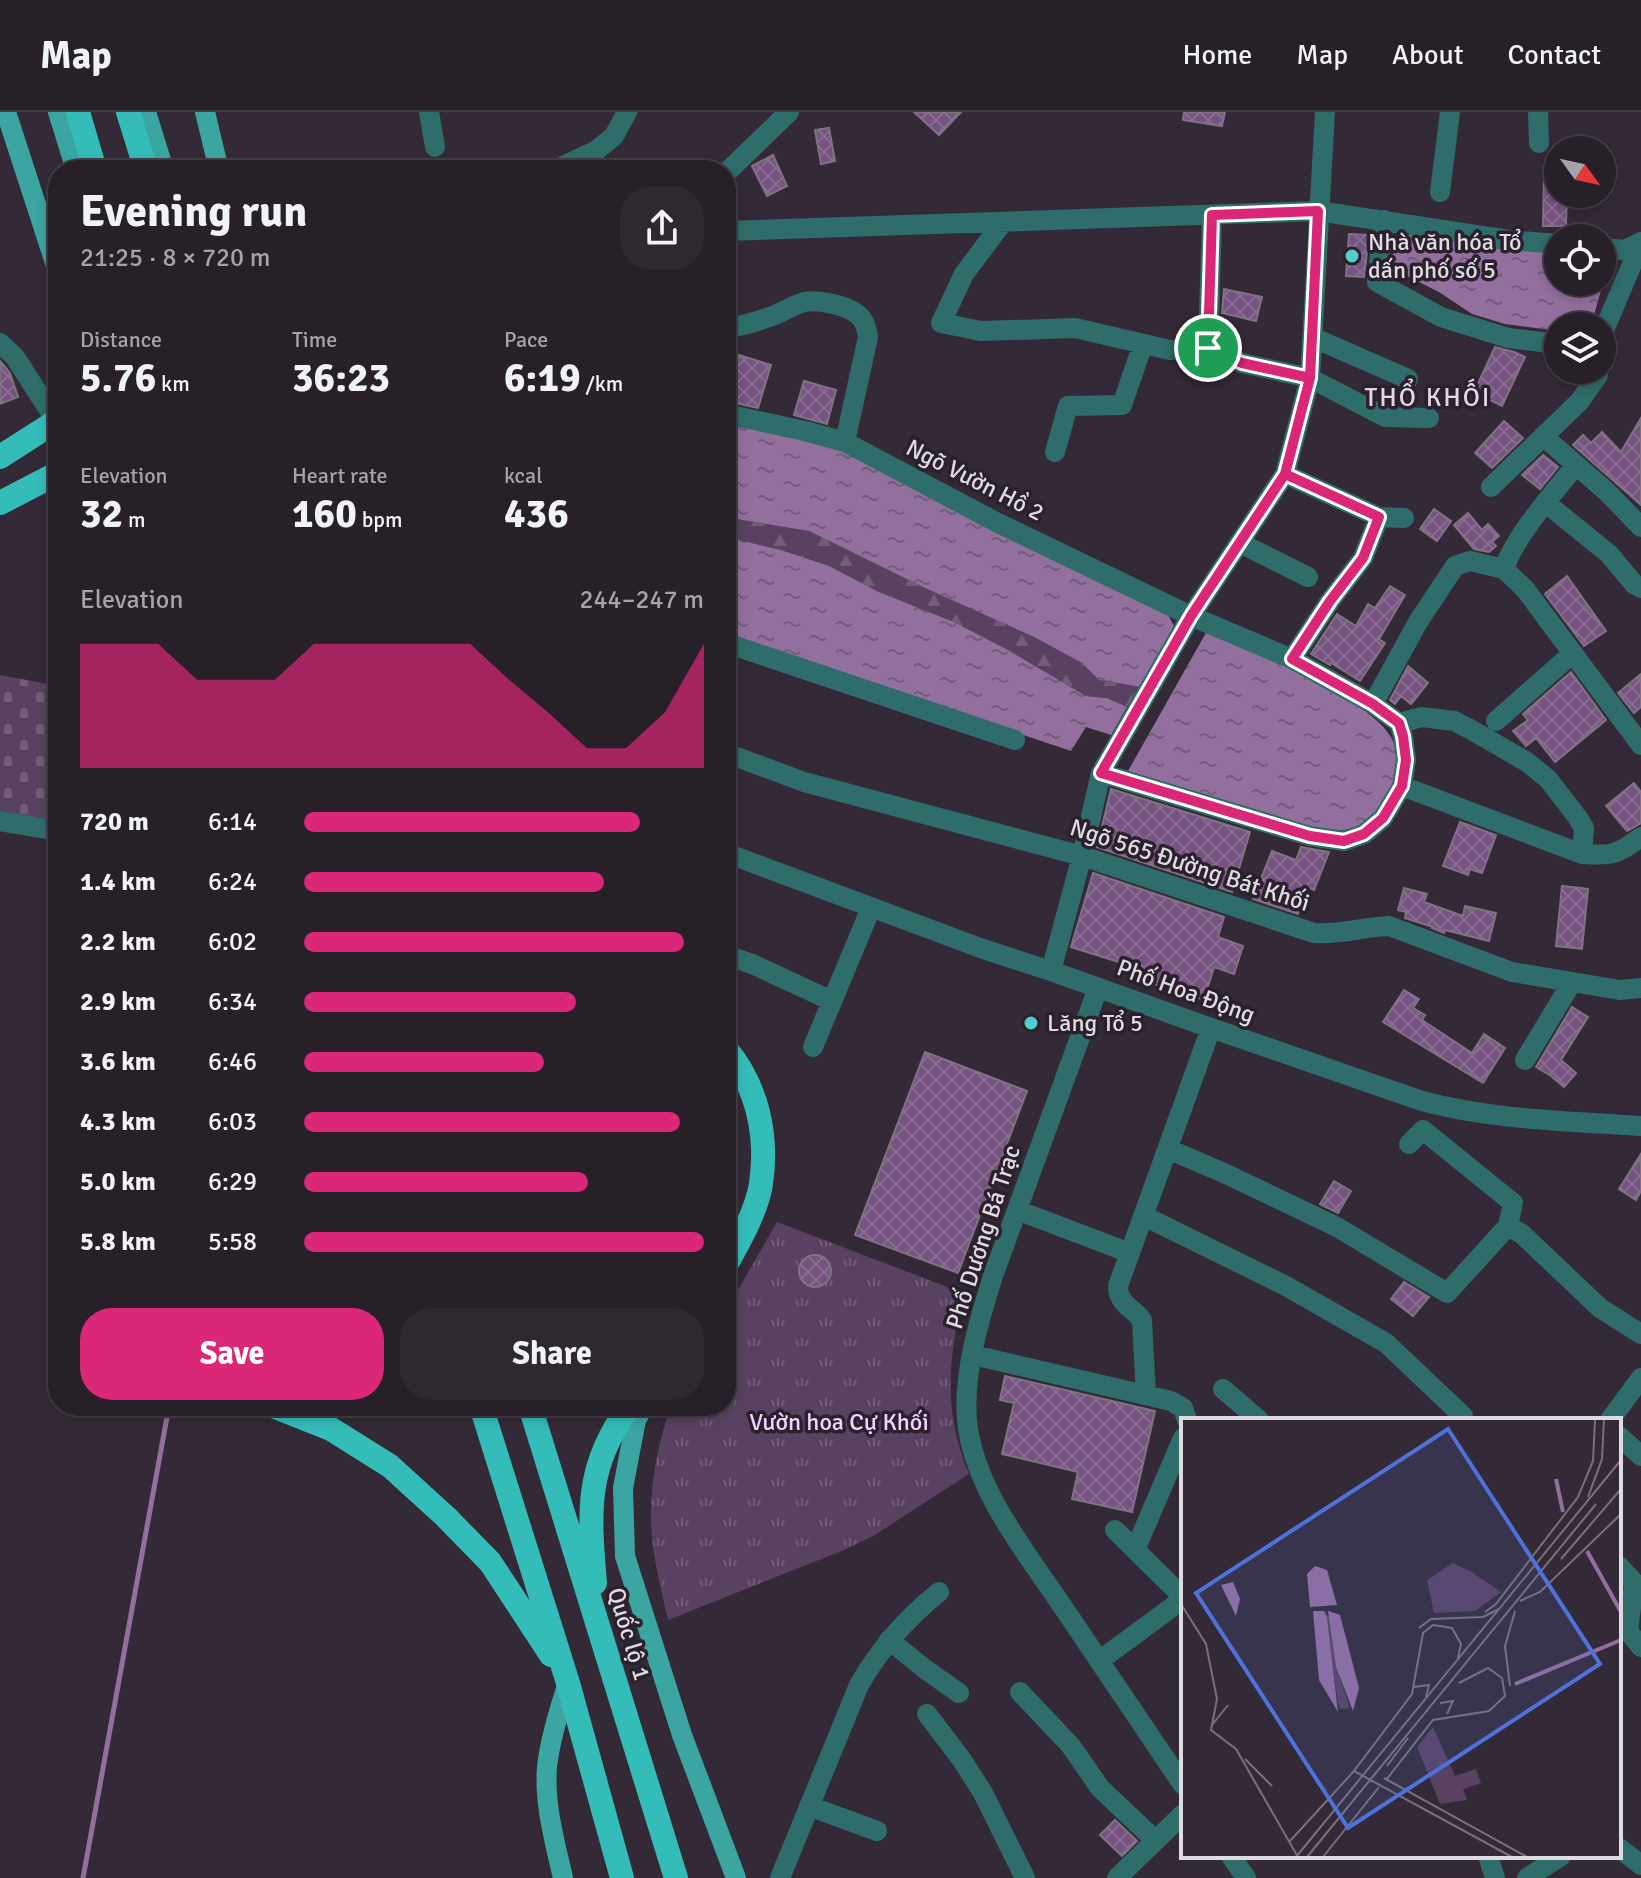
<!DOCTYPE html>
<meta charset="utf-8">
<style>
body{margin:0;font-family:Signika,sans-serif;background:#2f2831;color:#f1f3f6;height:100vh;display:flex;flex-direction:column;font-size:30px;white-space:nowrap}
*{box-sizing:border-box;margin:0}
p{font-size:26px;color:#a4a3a8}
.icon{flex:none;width:44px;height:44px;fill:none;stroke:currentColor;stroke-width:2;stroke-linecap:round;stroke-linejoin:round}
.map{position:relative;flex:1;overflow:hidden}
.side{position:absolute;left:48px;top:48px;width:688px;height:1256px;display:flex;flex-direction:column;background:#272029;border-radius:32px;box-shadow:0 4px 12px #0003,0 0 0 2px #433e46}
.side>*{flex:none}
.needle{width:52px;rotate:123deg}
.fabs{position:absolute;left:1544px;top:24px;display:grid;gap:16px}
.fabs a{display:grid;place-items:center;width:72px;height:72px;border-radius:50%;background:#272029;box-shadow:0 4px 12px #0003,0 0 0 2px #433e46;font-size:40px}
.pin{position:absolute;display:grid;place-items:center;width:68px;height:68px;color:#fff;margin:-34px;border:4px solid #fff;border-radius:50%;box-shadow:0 2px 8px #0007}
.round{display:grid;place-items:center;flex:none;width:84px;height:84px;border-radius:32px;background:#2f2831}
.headline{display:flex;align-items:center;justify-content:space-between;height:136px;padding:0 32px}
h1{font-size:44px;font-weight:800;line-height:60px}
.metrics{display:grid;grid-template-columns:repeat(3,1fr);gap:12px;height:136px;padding:8px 32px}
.metrics div{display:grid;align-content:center}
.metrics b{font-size:40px;font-weight:800}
.metrics small{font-size:22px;font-weight:400}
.metrics p{font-size:22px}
.chart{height:224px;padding:16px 32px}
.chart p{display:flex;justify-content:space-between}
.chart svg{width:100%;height:144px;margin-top:8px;fill:#db2777;opacity:.7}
.cta{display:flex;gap:16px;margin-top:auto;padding:16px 32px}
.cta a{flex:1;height:92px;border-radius:32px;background:#db2777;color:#fff;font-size:32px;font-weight:800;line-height:92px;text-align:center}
.cta a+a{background:#2f2831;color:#f1f3f6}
ul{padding:0 32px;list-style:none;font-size:26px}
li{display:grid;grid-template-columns:128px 96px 1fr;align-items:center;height:60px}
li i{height:20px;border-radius:10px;background:#db2777}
header{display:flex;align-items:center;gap:48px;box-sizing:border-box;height:112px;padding:0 40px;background:#272029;border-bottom:2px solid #433e46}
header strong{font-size:38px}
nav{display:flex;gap:44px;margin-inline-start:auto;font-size:28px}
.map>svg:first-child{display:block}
</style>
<header>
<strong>Map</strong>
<nav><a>Home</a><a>Map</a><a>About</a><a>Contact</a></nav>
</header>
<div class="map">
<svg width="1641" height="1766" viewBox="0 0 1641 1766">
<defs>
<pattern id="forest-firs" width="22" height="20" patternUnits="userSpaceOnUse" patternTransform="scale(2)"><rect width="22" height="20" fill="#594261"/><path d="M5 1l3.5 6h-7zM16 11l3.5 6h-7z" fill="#715d77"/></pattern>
<pattern id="cemetery-stones" width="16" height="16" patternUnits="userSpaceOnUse" patternTransform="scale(2)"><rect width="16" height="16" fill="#594261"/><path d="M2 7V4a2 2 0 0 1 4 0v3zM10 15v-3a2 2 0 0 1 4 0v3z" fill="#715d77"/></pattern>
<pattern id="park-tufts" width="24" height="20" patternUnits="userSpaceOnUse" patternTransform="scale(2)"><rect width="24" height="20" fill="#594261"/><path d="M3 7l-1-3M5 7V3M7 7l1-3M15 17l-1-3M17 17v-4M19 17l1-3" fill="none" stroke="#715d77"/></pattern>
<pattern id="water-ripples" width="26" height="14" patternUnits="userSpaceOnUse" patternTransform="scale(2)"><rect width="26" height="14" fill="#936f9e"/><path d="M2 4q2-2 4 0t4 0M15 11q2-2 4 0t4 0" fill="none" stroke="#735d7a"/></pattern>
<pattern id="building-cross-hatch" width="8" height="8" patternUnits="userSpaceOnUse" patternTransform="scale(2)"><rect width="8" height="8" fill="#765380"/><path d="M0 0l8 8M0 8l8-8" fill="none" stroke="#896b92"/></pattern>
</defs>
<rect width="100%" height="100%" fill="#342a37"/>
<path fill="url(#forest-firs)" d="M726 403 731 406 809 419 925 476 1034 525 1082 551 1099 568 1141 575 1127 595 1108 586 1086 584 1008 538 954 510 879 480 829 454 781 438 726 425Z"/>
<path fill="url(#cemetery-stones)" d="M0 563 58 574V714L0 704Z"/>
<path fill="url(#park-tufts)" d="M777 1110 963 1181C949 1248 942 1296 969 1362L873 1424 844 1438 668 1508C661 1476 652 1443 651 1410 650 1370 658 1331 671 1294H726V1199Z"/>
<path fill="url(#water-ripples)" d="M1401 120 1558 142V170H1602V151L1607 157 1594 203 1587 214H1558V219L1505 212 1472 202 1439 180 1395 158 1392 150 1393 140 1396 126Z
M726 310 742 312 854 342 1168 503 1174 514 1141 575 1099 568 1082 551 1034 525 925 476 809 419 731 406 726 403Z
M726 425 781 438 829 454 879 480 954 510 1008 538 1086 584 1107 586 1127 595 1111 623 1086 615 1071 639 726 523Z
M1207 519C1261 542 1316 562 1364 598 1375 607 1387 616 1393 629 1403 651 1394 674 1382 692 1362 722 1338 721 1306 716L1128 659Z"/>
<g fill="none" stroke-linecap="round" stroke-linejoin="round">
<path stroke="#936f9e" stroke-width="5" d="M83 1766 169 1294"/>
</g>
<path fill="url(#building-cross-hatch)" stroke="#7f7382" stroke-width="2" d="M914 0H961L939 23Z
M1184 0H1225L1222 14 1183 8Z
M829 16 835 49 821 52 815 18Z
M773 43 787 74 767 84 752 54Z
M1544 57H1558V82H1567L1566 114H1543Z
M1349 122 1369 123 1364 165 1346 164Z
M1224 177 1262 185 1256 209 1222 201Z
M1495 235 1514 240 1525 245 1502 294 1474 280Z
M739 243 771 253 758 296 726 289Z
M0 249 10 261 18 285 0 292Z
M804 269 836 278 827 312 794 303Z
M1641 306V393L1573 333 1583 323 1591 331 1602 320 1621 340Z
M1504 309 1523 326 1492 356 1475 341Z
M1543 343 1558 355 1540 377 1522 363Z
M1434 397 1451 409 1437 429 1420 417Z
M1468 401 1482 418 1488 412 1499 424 1492 430 1496 434 1489 440 1474 437 1454 413Z
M1567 464 1606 519 1584 534 1545 482Z
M1390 474 1405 483 1379 527 1385 531 1360 569 1331 551 1330 553 1311 542 1337 502 1356 514 1368 492 1375 496Z
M1408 554 1428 571 1411 592 1401 584 1395 592 1390 588Z
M1571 560 1606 608 1555 650 1536 626 1526 634 1513 619 1528 608 1523 602Z
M1641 562V595L1634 601 1618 581Z
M1634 671 1641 680V711L1627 719 1606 694Z
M1111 677 1250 720 1232 780 1097 735Z
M1460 710 1496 723 1482 761 1470 757 1468 763 1443 754Z
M1301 735 1329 740 1314 778 1308 775 1298 802 1253 787 1272 739 1296 748Z
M1093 761 1224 805 1218 825 1243 834 1234 862 1214 855 1204 888 1151 871 1152 868 1139 864 1141 857 1071 835Z
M1562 774 1588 777 1582 837 1556 834Z
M1404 776 1427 782 1424 790 1463 804 1465 794 1496 801 1489 829 1445 818 1444 821 1432 816 1433 815 1405 806 1406 800 1398 798Z
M1404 878 1419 887 1413 896 1425 903 1422 908 1472 941 1484 922 1505 936 1483 971 1383 910Z
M1572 895 1588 905 1561 948 1576 961 1564 975 1551 964 1536 955Z
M925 940 1027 979 958 1161 855 1123Z
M1641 1042V1079L1636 1088 1619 1077Z
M1334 1069 1351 1079 1338 1101 1320 1092Z
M799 1159a16 16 0 1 1 32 0a16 16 0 1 1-32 0Z
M1404 1170 1429 1185 1413 1204 1391 1187Z
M1005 1264 1155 1299 1132 1400 1072 1387 1078 1360 1002 1342 1014 1291 1000 1288Z
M1115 1708 1137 1729 1122 1744 1100 1723Z"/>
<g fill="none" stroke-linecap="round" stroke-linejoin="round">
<path stroke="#2f6d6a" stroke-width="20" d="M429 0 435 35
M1538 0 1539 31
M563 54 597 38 614 24 627 0
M726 61 789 0
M1440 80 1450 0
M1384 108 1377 170 1441 205 1508 226 1558 232
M1003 110 964 162 941 211 981 219 1075 216 1170 238 1208 236 1242 251 1310 266 1385 305 1429 306
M726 119 1318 99 1509 128 1558 132
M1602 136 1625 138 1641 130
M726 216C743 214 759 209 775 203 784 199 794 193 804 190 819 187 853 194 862 207 866 212 867 219 868 225L845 330
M1602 223 1641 131
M1312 225 1408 267
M0 231 15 245 58 312
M1208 236 1212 103
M726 302 805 319 845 330 996 410 1191 504 1292 547 1373 592 1399 611 1403 624 1406 648 1402 674 1383 706 1364 722 1344 729 1310 724 1101 661
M1543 324 1607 380 1641 415
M1055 340 1068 294 1122 293 1143 232
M1285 362 1379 405 1404 406
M1491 375 1580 289 1598 263V258
M1546 391 1609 442 1634 472 1641 476
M1240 431 1308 465
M1504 457 1525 477 1641 633
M726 531 1015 628
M1292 547 1330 489 1363 446 1379 405
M1373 592 1418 510 1455 454 1470 449 1504 457C1515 423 1554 381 1576 353
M1496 609 1573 541
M1399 611 1422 605 1454 609 1470 617 1527 650 1548 667 1578 706 1584 716 1582 742
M726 641 804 670 1082 744 1314 821C1339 823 1364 815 1389 814L1512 860 1620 878 1641 876
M1402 674 1582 742C1613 744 1616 743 1641 725
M0 709 58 719
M726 741 983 837 1051 859 1211 916 1422 989C1493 1008 1568 1009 1641 1014
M726 843 752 852 832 889
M1051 859 1082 744 1101 661 1191 504 1285 362 1310 266 1325 0
M1098 876 993 1164C979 1208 963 1262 967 1308 973 1377 1029 1444 1067 1501 1106 1558 1144 1616 1183 1673
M813 935 871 796
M1525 948 1572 870
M1409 1032 1423 1018 1513 1091 1508 1114
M1168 1037 1224 1061 1337 1115 1447 1181 1508 1114
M1017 1098 1130 1141
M1144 1104 1286 1174 1386 1231 1463 1304
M1508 1114 1522 1122 1600 1196 1641 1222
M973 1243 1171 1289 1183 1296 1187 1308
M1223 1277 1259 1308
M1146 1283 1142 1208C1132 1195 1118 1192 1118 1174L1211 916
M1610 1308 1641 1266
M1619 1324 1641 1344
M1115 1418 1183 1485
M1138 1431 1183 1326
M1619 1454 1641 1478
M1634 1472 1628 1519 1641 1535
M889 1528 925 1557 959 1581
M1099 1549 1183 1487
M1020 1580 1071 1634 1100 1676 1155 1728
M927 1602 962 1648 983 1681 1025 1766
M809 1694 877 1719
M1619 1736 1641 1753
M1231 1744 1246 1766
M1488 1744 1495 1766
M780 1766 859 1573C881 1535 905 1508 939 1480
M1117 1766 1183 1702
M1527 1766 1561 1744"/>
<path stroke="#3ba5a2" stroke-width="20" d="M6 0 58 160
M58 0 76 58
M146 0 164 58
M205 0 219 58
M644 1294 636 1308 623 1376 625 1444 682 1623 736 1766
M563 1766C555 1730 544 1693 547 1655 550 1627 559 1598 568 1571"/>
<path stroke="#34bcb8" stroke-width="24" d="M78 0 95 58
M128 0 146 58
M0 345 58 308
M0 391 58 361
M726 937C758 975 768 1024 761 1072 757 1098 739 1130 726 1153
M726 1021V1040
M273 1294 331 1317 390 1354 446 1405 490 1450 551 1543
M481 1294 568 1571 622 1766
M530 1294 676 1766
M595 1471C589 1401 585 1353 630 1294"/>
</g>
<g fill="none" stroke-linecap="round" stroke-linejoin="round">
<g stroke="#fff" stroke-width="16">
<path id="route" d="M1208 236 1242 251 1310 266 1285 362 1191 504 1101 661 1310 724 1344 729 1364 722 1383 706 1402 674 1406 648 1403 624 1399 611 1373 592 1292 547 1330 489 1363 446 1379 405 1285 362 1310 266 1318 99 1212 103 1208 236"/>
</g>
<use href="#route" stroke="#db2777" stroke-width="10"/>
</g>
<g fill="#53cdc9" stroke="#2a212d" stroke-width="3">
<circle cx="1352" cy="144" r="8"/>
<circle cx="1031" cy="911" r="8"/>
</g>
<g text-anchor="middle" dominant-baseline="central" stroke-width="7" stroke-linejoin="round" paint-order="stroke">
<g font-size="24" fill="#e0dae2" stroke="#2a212d" text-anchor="start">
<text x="1368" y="130">Nhà văn hóa Tổ<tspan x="1368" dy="28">dấn phố số 5</tspan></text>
<text x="1047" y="911">Lăng Tổ 5</text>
</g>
<g font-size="24" fill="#e0dae2" stroke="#2a212d">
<text transform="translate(975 368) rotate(27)">Ngõ Vườn Hồ 2</text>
<text transform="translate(1190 753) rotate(18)">Ngõ 565 Đường Bát Khối</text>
<text transform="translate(1186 879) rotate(20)">Phố Hoa Động</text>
<text transform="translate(983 1125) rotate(-72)">Phố Dương Bá Trạc</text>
<text transform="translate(629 1522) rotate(73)">Quốc lộ 1</text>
</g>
<g font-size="24" fill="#f3d3fd" stroke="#2a212d">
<text x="839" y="1310">Vườn hoa Cự Khối</text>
</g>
<g font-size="26" letter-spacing="2" fill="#e3d5e7" stroke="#2a212d">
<text x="1428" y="286">THỔ KHỐI</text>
</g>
</g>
<g transform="translate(1181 1306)">
<rect width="440" height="440" fill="#342a37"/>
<path d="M143 193 150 200 155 249 169 290 159 291 157 284Z" fill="#594261"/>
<path d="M252 309 274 358 295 351 300 365 282 371 286 382 259 386 236 329Z" fill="#594261"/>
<path d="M272 145 289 153 320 174 294 193 253 195 246 162Z" fill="#594261"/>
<path d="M134 148 146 152 156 187 129 189 126 156ZM52 164 59 181 55 198 40 167ZM132 193H143L146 200 157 294 138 262ZM147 193 159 197 178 270 172 293 155 249Z" fill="#936f9e"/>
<path fill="none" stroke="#936f9e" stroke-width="4" d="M375 61 382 94M406 133 440 194M334 266 440 222"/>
<path fill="none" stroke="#79707b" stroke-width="2" d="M407 79 421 41 423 1M380 141 440 71M339 183 359 174 440 96M0 186 25 226 36 281 30 312 55 331 117 439M304 194 315 186 397 79 412 43 414 1M238 210 250 201 302 199 318 191M277 240 280 226 271 210 252 207 242 215 231 276 173 353 331 439M329 268 324 228 334 193M233 269 248 267 245 279M259 285 272 283 266 296M31 307 47 287M64 341 91 368M206 348 227 320M203 360 346 439M205 362 252 302 308 293 324 278 321 260 307 250 278 265M109 423 173 353M115 439 440 42M126 439 415 86M142 439 198 369"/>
<path fill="#4e71da" fill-opacity="0.15" stroke="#4e71da" stroke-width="4" d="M267 11 419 246 167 410 15 175Z"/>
<rect width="440" height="440" fill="none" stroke="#e0dae2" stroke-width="4"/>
</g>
</svg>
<div class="fabs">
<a><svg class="needle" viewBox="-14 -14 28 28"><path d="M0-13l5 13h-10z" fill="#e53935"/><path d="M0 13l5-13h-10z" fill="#a4a3a8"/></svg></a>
<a><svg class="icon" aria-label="locate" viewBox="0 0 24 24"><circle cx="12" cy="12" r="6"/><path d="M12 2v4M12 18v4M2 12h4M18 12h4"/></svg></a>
<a><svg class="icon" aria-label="layers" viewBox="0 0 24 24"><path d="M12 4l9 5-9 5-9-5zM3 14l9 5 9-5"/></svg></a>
</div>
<div class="pin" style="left:1208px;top:236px;background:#1e9e55"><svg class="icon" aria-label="arrive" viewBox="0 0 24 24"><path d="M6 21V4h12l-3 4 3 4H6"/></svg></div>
<section class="side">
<div class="headline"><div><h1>Evening run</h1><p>21:25 · 8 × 720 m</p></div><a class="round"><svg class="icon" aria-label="share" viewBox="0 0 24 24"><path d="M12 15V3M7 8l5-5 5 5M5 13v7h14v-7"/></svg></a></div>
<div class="metrics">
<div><p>Distance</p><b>5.76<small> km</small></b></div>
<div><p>Time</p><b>36:23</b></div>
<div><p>Pace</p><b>6:19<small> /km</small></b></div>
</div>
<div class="metrics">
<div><p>Elevation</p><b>32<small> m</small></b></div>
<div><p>Heart rate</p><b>160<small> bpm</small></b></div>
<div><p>kcal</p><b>436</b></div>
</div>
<div class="chart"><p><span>Elevation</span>244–247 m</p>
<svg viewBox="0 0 160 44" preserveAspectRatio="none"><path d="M0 44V6L10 6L20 6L30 17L40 17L50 17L60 6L70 6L80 6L90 6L100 6L110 17L120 27L130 38L140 38L150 27L160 6V44z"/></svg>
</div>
<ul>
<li><b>720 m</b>6:14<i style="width:84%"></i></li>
<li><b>1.4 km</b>6:24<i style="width:75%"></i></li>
<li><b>2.2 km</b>6:02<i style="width:95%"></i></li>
<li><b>2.9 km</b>6:34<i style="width:68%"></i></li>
<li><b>3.6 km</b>6:46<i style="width:60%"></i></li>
<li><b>4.3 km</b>6:03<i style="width:94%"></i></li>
<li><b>5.0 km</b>6:29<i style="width:71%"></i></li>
<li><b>5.8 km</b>5:58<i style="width:100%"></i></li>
</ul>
<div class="cta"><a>Save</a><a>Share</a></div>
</section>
</div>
